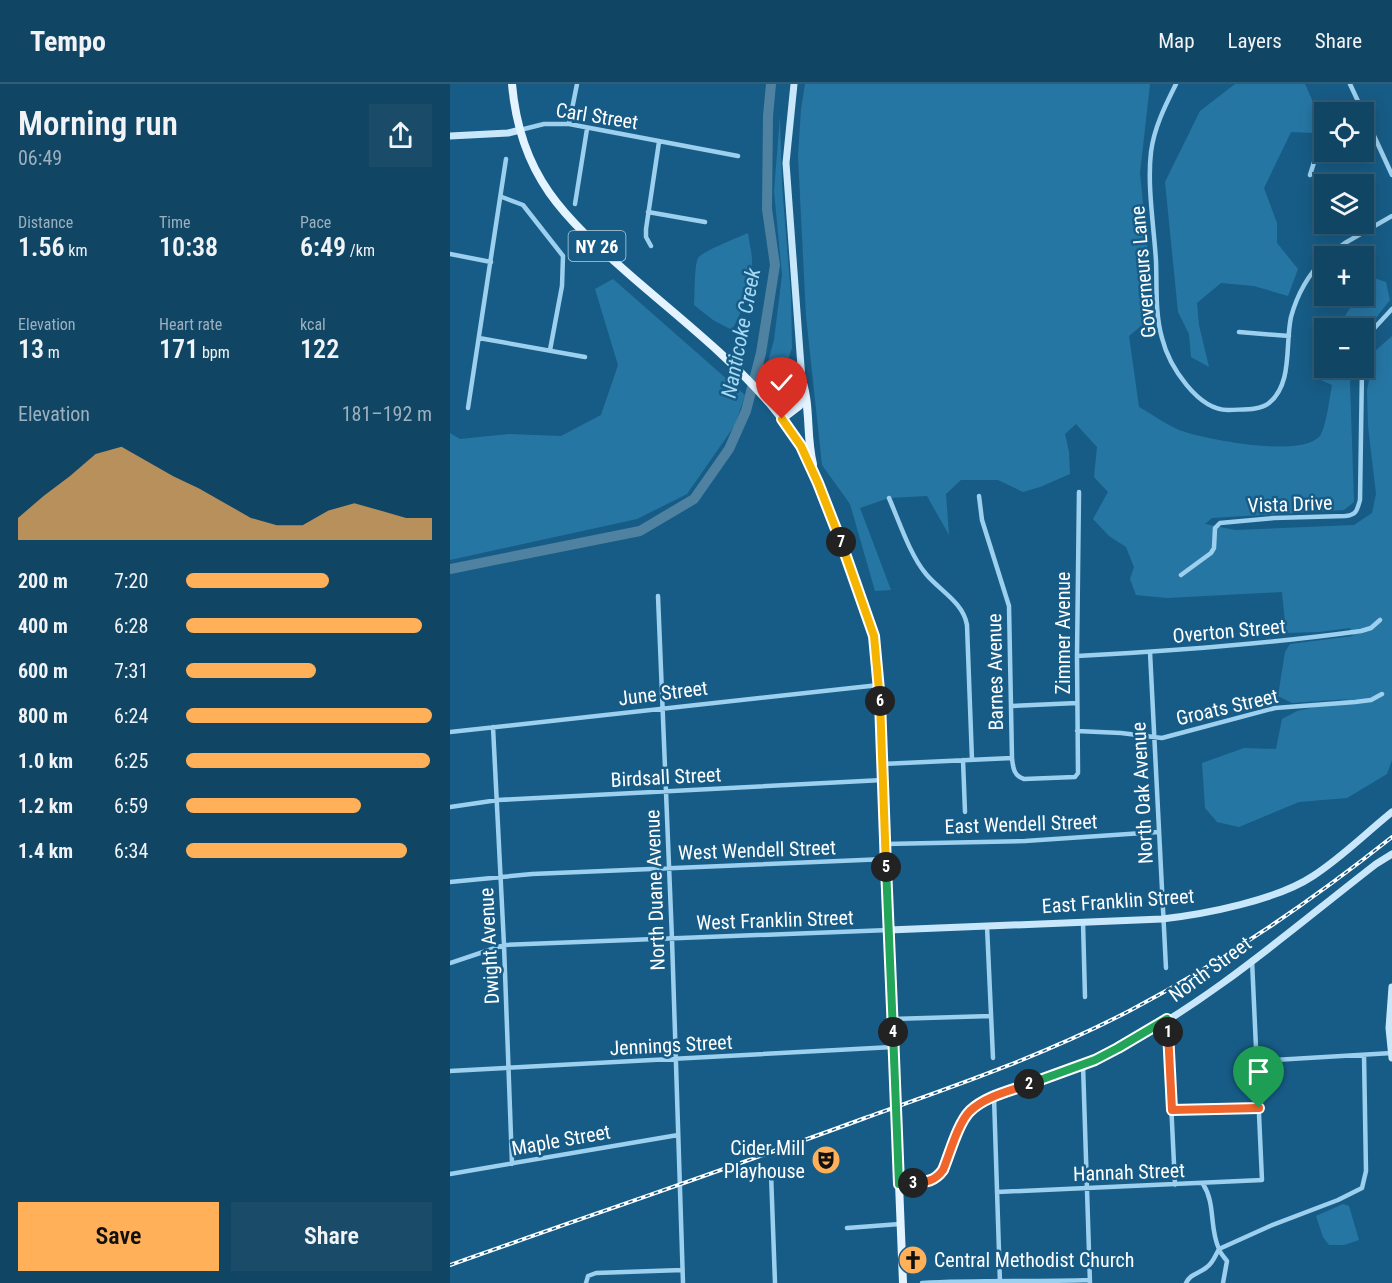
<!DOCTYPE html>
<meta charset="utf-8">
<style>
body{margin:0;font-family:"Roboto Condensed",sans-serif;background:#1a4c6a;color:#f1f3f6;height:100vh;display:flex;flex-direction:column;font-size:22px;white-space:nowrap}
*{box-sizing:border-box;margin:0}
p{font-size:20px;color:#9cb1bf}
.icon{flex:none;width:33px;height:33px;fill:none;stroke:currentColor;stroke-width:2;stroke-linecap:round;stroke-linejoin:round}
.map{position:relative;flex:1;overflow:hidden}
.drawer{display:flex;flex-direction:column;background:#114564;width:450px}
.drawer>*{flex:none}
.buttons{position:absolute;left:864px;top:18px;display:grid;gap:12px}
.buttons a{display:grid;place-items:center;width:60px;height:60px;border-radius:0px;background:#114564;box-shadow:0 3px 15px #0003,0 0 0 2px #305d78;font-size:30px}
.pin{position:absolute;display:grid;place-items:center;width:51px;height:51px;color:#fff;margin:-62px -26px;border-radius:50% 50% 50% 0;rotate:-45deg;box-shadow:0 0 6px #0007}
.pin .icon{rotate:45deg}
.km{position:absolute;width:30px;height:30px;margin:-15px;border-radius:50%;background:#222;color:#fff;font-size:16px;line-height:30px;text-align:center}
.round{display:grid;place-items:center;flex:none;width:63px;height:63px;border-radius:0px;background:#1a4c6a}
.summary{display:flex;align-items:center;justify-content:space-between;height:102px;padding:0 18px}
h1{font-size:33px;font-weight:600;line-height:45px}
.stats{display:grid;grid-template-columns:repeat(3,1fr);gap:9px;height:102px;padding:6px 18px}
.stats div{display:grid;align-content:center}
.stats b{font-size:26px;font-weight:600}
.stats small{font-size:16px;font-weight:400}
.stats p{font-size:16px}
.chart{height:168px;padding:12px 18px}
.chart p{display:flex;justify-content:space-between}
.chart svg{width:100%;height:108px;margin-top:6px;fill:#ffb059;opacity:.7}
.button{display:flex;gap:12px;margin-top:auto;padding:12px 18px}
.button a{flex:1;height:69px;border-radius:0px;background:#ffb059;color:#111;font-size:24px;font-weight:600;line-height:69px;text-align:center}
.button a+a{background:#1a4c6a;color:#f1f3f6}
ul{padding:0 18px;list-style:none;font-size:20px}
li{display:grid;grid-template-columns:96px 72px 1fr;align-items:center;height:45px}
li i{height:15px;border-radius:8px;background:#ffb059}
header{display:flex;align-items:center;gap:36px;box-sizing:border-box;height:84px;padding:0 30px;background:#114564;border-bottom:2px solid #305d78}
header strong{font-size:28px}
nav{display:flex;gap:33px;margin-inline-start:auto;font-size:21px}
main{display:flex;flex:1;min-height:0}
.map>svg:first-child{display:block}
</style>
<header>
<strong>Tempo</strong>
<nav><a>Map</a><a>Layers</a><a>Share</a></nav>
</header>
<main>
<section class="drawer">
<div class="summary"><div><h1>Morning run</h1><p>06:49</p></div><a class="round"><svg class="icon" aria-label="share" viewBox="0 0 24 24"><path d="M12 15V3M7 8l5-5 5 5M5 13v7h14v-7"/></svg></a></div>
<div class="stats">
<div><p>Distance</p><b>1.56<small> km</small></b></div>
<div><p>Time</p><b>10:38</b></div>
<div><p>Pace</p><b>6:49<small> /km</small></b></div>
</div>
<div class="stats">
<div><p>Elevation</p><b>13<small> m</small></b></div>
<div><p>Heart rate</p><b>171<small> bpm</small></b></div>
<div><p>kcal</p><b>122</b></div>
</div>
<div class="chart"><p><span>Elevation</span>181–192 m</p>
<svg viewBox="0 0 160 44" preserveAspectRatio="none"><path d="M0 44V35L10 26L20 18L30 9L40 6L50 12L60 18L70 23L80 29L90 35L100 38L110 38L120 32L130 29L140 32L150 35L160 35V44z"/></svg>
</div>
<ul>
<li><b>200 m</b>7:20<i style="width:58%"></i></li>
<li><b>400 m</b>6:28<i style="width:96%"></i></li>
<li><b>600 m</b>7:31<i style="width:53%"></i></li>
<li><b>800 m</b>6:24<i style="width:100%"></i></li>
<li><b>1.0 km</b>6:25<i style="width:99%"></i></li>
<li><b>1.2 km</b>6:59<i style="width:71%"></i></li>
<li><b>1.4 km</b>6:34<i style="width:90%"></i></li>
</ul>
<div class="button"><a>Save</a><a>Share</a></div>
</section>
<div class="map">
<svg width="942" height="1199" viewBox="0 0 942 1199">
<rect width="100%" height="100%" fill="#175c86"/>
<path fill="#2676a4" d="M355 0H700L690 89 704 231 679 252 689 323C702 330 715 340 729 346 753 355 857 376 871 350 876 342 880 312 882 301L866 294 881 284H904L900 298 904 418 894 426 762 434 755 440 785 446 904 441 922 429 926 410 918 342 917 306 925 267 942 252V676L937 690 897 714 849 718 789 743 767 738 755 724 752 679 794 664 826 665 832 635 847 627 899 615 842 619 828 612 835 568 840 560 903 552 900 544 869 548 836 549 832 508 717 514 686 511 680 495 684 483 676 463 659 452 643 435 658 408 644 393 647 363 626 340 615 350 619 368 620 390 590 403 573 408 548 396H511L496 410 499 451 477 412 439 414 410 424 441 506 425 507 400 420 372 381 356 232 348 72 351 25Z
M785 0H855L868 29 871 51 864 49 841 48 814 104 827 139V159L848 185 838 212 804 202 771 199 747 219 749 241 759 283 741 273 739 250 728 228 715 98 750 27Z
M330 32 332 101 341 212 342 264 330 300 325 306 314 292 324 256 332 191 324 107Z
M298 149C299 158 302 168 302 177 303 201 293 225 282 246L263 236 244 221C245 211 244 183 248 174 251 168 289 153 298 149Z
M921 193 936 198 940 216 914 249V244H891V238L908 212H914V204Z
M163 195 295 311 285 341 237 410 187 435 0 476V349L10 355 59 350 111 352 151 331 168 281 145 205Z
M893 1120 899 1122 909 1156 894 1161H879L873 1153 866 1132Z"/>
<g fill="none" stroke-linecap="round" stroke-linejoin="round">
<path stroke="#4f82a0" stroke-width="10" d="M0 485 190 447 244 415 279 365 296 327 311 269 325 181 317 125 318 32 321 0"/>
<path stroke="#9cd0ee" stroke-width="4.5" d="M726 0C715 22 704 44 701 68 697 102 704 143 706 177 707 202 705 230 712 254 719 282 748 327 779 326 792 325 809 327 819 319 843 300 835 260 841 233 847 211 858 191 874 175
M900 0 913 28
M914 30 942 91
M119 40 127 0
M70 46 94 40H119L288 72
M860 91 866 72 874 63
M52 113 73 121 113 172 112 202 100 266
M125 120 137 45
M198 128 255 138
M201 162 196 153V145L209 58
M0 170 41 178
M877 172 895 159 942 132
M789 248 839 252
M29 254 135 273
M914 274 918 251 942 225
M18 324 56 75
M529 412 532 436 559 522 562 674C563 684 564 692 574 695L625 693 628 689 627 572 629 408
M439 414C449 437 460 471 476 490 490 507 513 518 517 541L522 676
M731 491 761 469 764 464 765 444 770 439 824 434 895 432C906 431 907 427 910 416L912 284
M208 512 222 855 233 1199
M700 568 716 884
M627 572C722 567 817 560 911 547L921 544 930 536
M561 622 627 619
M43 643 54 861 62 1080
M627 647 671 649 712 654 825 624 905 618 921 616 932 610
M0 648 429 601
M513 676 515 728
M432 680 562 674
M0 723 48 716 433 696
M435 760 575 757 708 748
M0 798 82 790 436 775
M633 838 635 913
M537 842 543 974
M0 879 54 861 439 846
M442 935 541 932
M717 935 725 1101
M807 977 942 969
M633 981 640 1199
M0 987 443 963
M544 1013 550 1199
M722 1026 809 1024
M321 1089 325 1199
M0 1090 228 1051
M753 1100C766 1120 759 1144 769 1165 770 1169 774 1173 777 1177L773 1199
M547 1108 812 1096 802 876
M397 1144 450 1140
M769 1165 820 1142 888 1116 912 1104 916 1087 914 971
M136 1199 138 1192 146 1189 232 1186
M472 1199C528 1196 584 1198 640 1196
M736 1199C741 1189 749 1190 757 1183 763 1179 765 1172 769 1165"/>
<path stroke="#c9e7fa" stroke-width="7" d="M344 0 336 79 352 296
M0 52 58 49 70 46
M439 846 712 835C756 830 827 816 863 792 891 774 916 749 942 728
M942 903 939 944 942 974
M449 1100C467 1099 482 1101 493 1086 503 1060 509 1036 531 1019 575 999 623 987 667 965 761 917 843 844 926 780L942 770"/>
<path stroke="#e3f3ff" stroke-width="8" d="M62 0C70 93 114 133 180 191 227 232 279 272 320 320 355 360 372 409 390 457 402 488 416 519 423 551 427 567 427 585 429 601L453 1199
M352 296C361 323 356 353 363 380
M326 327 346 313 352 297
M332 335 349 322 355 311"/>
<g stroke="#fff" stroke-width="4">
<path id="rail" d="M0 1181C138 1132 277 1085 415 1034 505 1002 595 971 681 926 774 877 860 818 942 753"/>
</g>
<use href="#rail" stroke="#175c86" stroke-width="1.5" stroke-dasharray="4.5" stroke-linecap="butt"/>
</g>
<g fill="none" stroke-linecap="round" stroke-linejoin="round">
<g stroke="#fff" stroke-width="12">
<path id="split-1" d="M718 948 722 1026 809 1024"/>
</g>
<g stroke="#fff" stroke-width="12">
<path id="split-2" d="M579 1000 645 976 668 964 717 935 718 948"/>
</g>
<g stroke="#fff" stroke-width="12">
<path id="split-3" d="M463 1099C477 1098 485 1097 493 1086 500 1069 508 1039 520 1027 536 1012 560 1007 579 1000"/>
</g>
<g stroke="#fff" stroke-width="12">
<path id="split-4" d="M443 948 449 1100 463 1099"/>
</g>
<g stroke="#fff" stroke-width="12">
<path id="split-5" d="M436 783 443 948"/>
</g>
<g stroke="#fff" stroke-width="12">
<path id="split-6" d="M430 617 436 783"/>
</g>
<g stroke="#fff" stroke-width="12">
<path id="split-7" d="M391 458 424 552 430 617"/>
</g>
<g stroke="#fff" stroke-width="12">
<path id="split-8" d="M332 335 351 362 368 399 391 458"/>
</g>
<use href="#split-1" stroke="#f0652b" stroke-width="8"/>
<use href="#split-2" stroke="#22a559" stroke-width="8"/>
<use href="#split-3" stroke="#f0652b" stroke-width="8"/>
<use href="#split-4" stroke="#22a559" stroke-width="8"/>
<use href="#split-5" stroke="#22a559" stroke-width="8"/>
<use href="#split-6" stroke="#f5b400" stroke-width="8"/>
<use href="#split-7" stroke="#f5b400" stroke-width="8"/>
<use href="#split-8" stroke="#f5b400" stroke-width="8"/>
</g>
<defs>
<g id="theatre-disc" transform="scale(1.5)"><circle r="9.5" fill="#ffb059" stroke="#175c86"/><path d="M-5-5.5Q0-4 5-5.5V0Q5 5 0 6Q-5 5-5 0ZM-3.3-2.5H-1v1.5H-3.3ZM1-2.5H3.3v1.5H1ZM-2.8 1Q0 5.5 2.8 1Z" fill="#111"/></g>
<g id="church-disc" transform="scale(1.5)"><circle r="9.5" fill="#ffb059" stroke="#175c86"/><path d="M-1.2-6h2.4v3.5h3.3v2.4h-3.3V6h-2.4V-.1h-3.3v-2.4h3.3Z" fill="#111"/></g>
</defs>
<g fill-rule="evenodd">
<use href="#theatre-disc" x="376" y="1076"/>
<use href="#church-disc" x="463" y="1176"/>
</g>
<g text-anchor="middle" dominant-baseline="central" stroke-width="5" stroke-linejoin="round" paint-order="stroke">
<rect fill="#175c86" stroke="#b9cedb" stroke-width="1.5" x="118.5" y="147" width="57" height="30" rx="4.5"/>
<g font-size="18" font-weight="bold" fill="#fff">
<text x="147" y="162">NY 26</text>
</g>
<g font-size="20" fill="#fff" stroke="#175c86">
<text transform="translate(147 32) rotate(9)">Carl Street</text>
<text transform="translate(693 188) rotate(-95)">Governeurs Lane</text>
<text transform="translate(840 420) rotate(-2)">Vista Drive</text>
<text transform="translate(779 547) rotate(-5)">Overton Street</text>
<text transform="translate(613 549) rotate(-90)">Zimmer Avenue</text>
<text transform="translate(545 588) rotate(-91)">Barnes Avenue</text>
<text transform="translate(213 609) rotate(-7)">June Street</text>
<text transform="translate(777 623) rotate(-13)">Groats Street</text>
<text transform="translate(216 693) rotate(-3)">Birdsall Street</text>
<text transform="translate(692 709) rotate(-93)">North Oak Avenue</text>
<text transform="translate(571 740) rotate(-2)">East Wendell Street</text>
<text transform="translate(307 766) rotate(-2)">West Wendell Street</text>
<text transform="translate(205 806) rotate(-92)">North Duane Avenue</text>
<text transform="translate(668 817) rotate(-4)">East Franklin Street</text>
<text transform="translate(325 836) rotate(-2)">West Franklin Street</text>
<text transform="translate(39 862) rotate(-93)">Dwight Avenue</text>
<text transform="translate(760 885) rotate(-36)">North Street</text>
<text transform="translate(221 961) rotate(-3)">Jennings Street</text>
<text transform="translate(111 1056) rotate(-10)">Maple Street</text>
<text transform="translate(679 1088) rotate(-2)">Hannah Street</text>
</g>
<g font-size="20" fill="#fff" stroke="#175c86" text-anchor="end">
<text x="355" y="1064">Cider Mill<tspan x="355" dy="23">Playhouse</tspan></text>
<text x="484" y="1176" text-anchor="start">Central Methodist Church</text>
</g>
<g font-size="21" font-style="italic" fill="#a8daf5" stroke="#175c86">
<text transform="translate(291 249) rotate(-79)">Nanticoke Creek</text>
</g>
</g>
</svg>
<div class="buttons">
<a><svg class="icon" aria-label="locate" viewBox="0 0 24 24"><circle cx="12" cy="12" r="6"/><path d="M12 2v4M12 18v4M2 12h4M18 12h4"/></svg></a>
<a><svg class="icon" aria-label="layers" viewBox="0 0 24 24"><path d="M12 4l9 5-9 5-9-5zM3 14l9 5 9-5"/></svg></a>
<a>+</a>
<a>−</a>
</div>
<div class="pin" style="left:809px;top:1024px;background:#1e9e55"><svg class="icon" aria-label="arrive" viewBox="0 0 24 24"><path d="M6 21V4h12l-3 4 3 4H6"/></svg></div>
<div class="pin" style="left:332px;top:335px;background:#d93025"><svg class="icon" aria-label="check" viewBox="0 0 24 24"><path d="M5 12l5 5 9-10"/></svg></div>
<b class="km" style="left:718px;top:948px">1</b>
<b class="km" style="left:579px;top:1000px">2</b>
<b class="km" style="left:463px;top:1099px">3</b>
<b class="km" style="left:443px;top:948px">4</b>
<b class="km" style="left:436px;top:783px">5</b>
<b class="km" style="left:430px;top:617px">6</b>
<b class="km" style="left:391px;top:458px">7</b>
</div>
</main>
